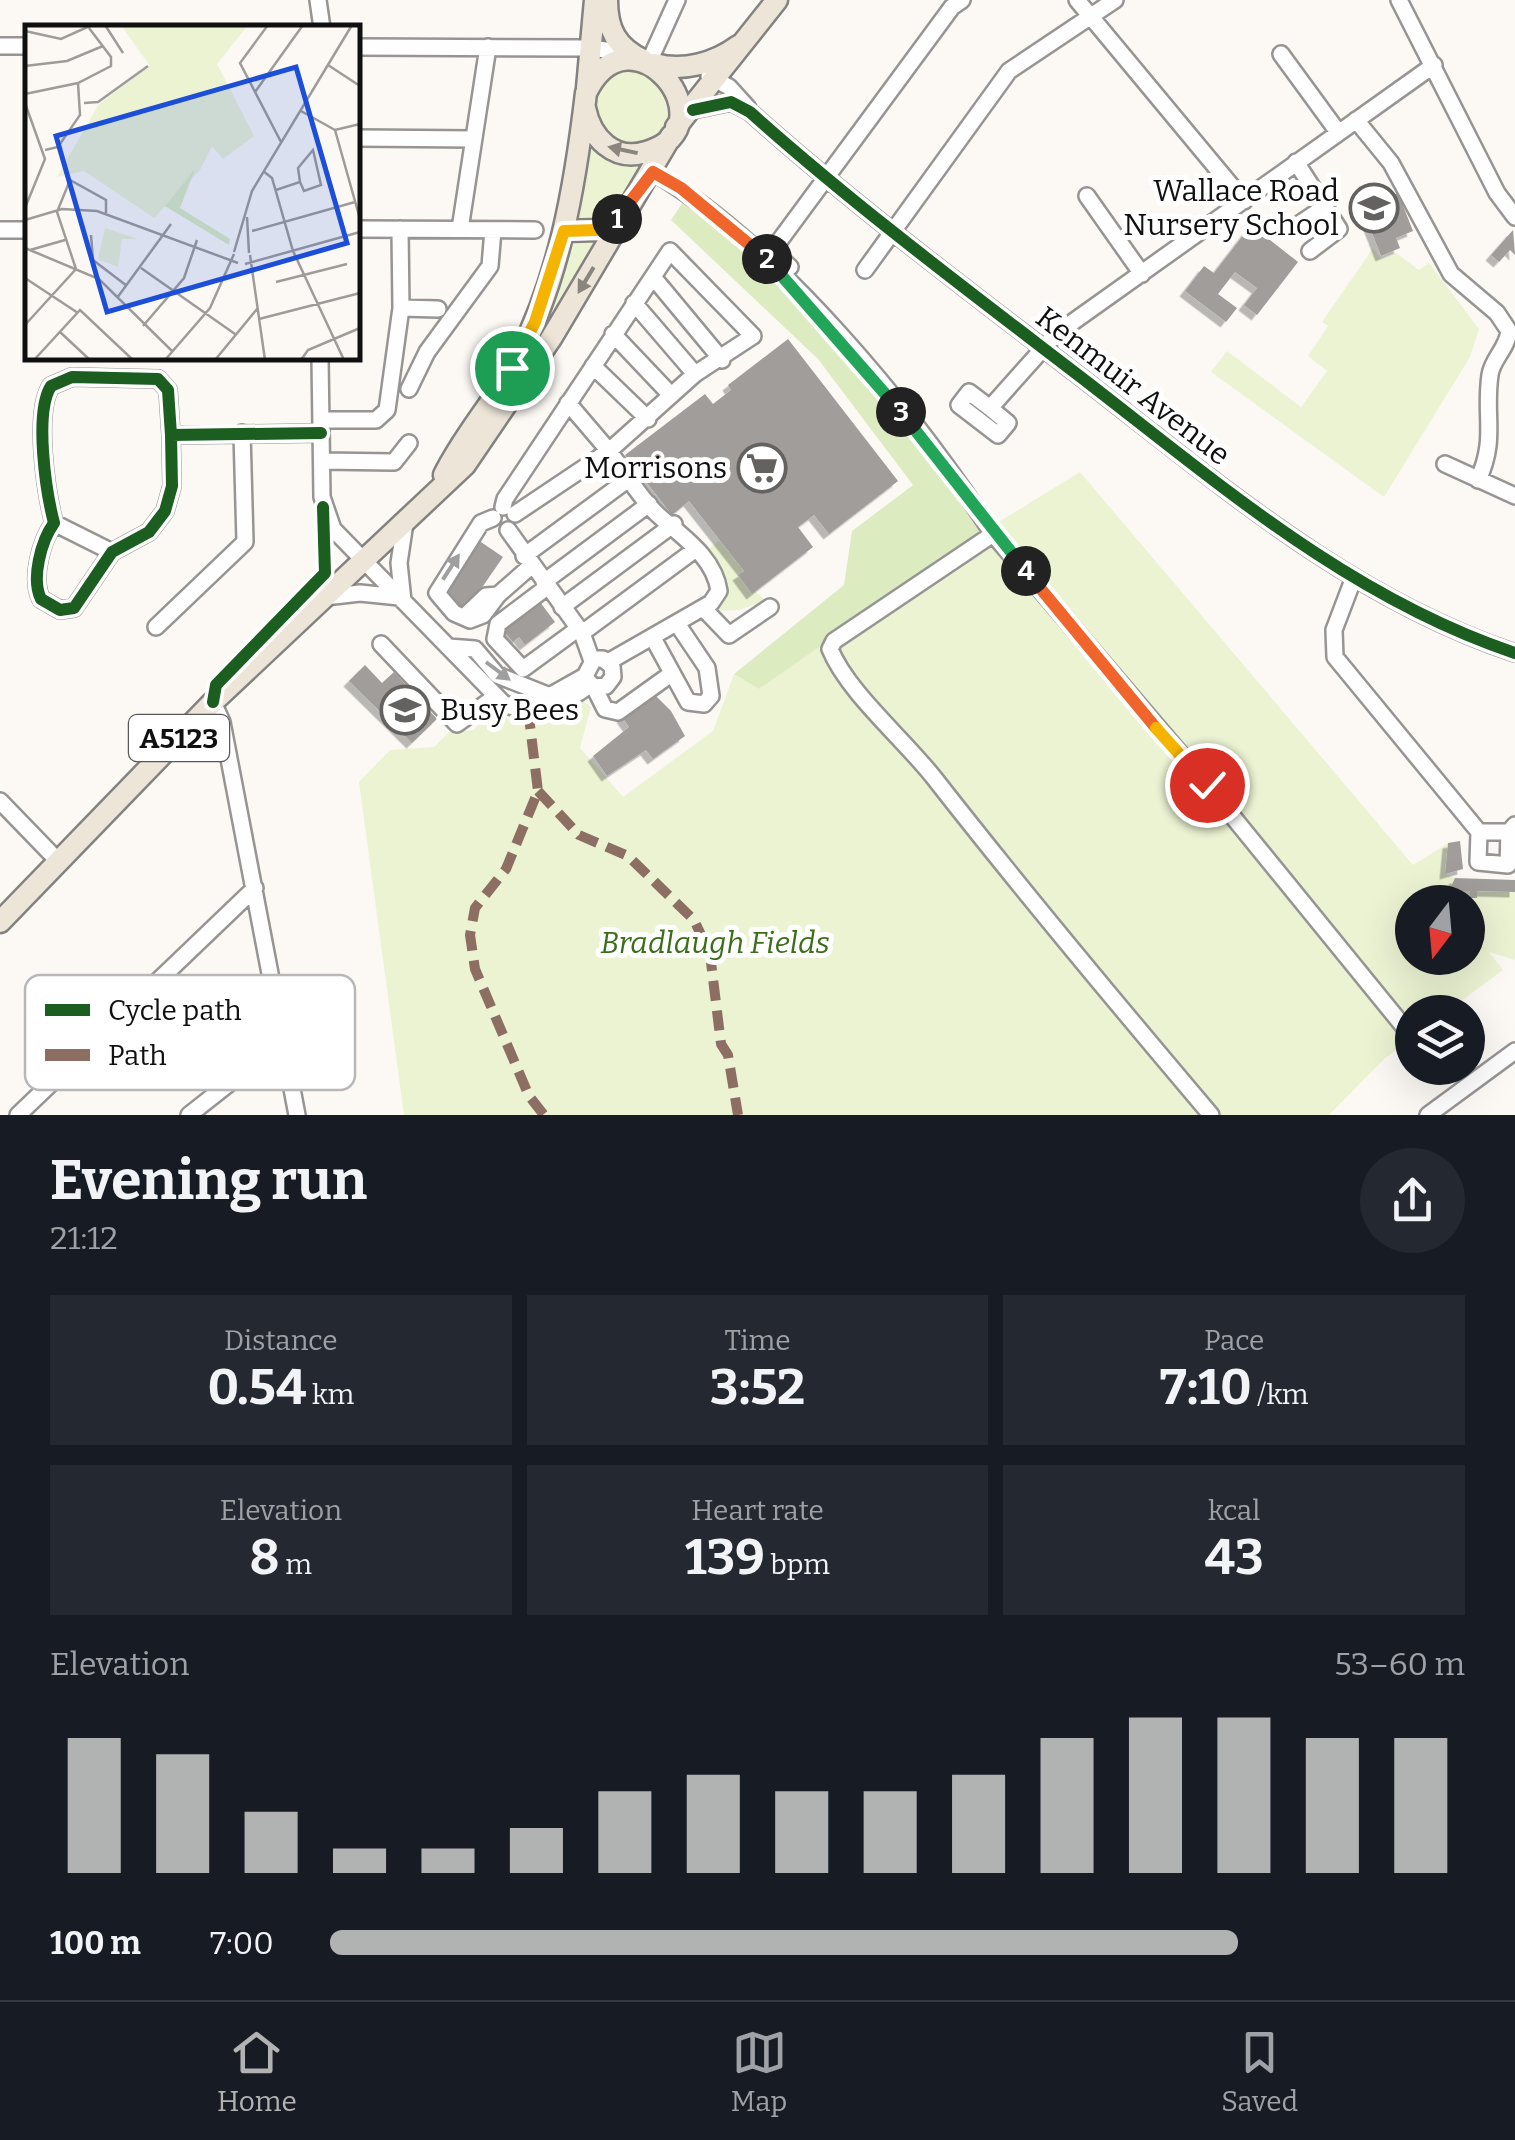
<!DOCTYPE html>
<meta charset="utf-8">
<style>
body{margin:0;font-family:Bitter,serif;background:#242831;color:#f1f3f6;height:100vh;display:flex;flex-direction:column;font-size:38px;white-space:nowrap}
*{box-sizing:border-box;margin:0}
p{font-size:32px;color:#9ea1a6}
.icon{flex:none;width:55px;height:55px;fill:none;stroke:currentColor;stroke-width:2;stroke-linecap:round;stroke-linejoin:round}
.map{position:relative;height:1115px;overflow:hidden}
.drawer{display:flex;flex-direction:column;background:#171b24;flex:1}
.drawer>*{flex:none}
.needle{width:65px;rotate:196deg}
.controls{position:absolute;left:1395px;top:885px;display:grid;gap:20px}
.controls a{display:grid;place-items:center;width:90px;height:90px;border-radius:50%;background:#171b24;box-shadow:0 10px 40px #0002;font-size:50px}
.pin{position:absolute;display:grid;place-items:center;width:85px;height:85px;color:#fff;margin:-42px;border:5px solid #fff;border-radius:50%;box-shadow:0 2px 10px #0007}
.km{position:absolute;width:50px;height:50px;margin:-25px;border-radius:50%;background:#222;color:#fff;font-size:28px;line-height:50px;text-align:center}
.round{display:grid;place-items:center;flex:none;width:105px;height:105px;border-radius:52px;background:#242831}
.summary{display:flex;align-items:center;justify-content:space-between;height:170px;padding:0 50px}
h1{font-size:55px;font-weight:700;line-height:75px}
.figures{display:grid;grid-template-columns:repeat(3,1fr);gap:15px;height:170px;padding:10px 50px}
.figures div{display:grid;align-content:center;border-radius:0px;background:#242831;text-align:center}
.figures b{font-size:50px;font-weight:700}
.figures small{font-size:28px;font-weight:400}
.figures p{font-size:28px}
.chart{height:280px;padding:20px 50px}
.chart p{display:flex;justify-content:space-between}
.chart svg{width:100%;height:180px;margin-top:10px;stroke:#b1b2b2;stroke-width:6}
ul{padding:0 50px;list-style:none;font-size:32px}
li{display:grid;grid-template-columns:160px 120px 1fr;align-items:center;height:75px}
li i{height:25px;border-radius:12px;background:#b1b2b2}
.tab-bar{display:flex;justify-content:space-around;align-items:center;height:140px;border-top:2px solid #363941;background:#171b24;font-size:28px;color:#9ea1a6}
.tab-bar a{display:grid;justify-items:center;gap:5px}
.tab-bar .selected{color:#b1b2b2}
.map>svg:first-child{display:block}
</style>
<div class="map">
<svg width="1515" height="1115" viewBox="0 0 1515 1115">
<defs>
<filter id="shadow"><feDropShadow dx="-5.5" dy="5.5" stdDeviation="0" flood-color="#0004"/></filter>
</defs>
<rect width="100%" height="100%" fill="#fcf9f5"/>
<path fill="#ebf3d3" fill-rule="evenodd" d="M595 108a38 38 0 1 1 76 0a38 38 0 1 1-76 0Z
M589 141 645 165 604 220 578 225Z
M600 236 544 337 538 333 573 238Z
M1373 248 1381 259 1396 253 1419 270 1429 263 1479 329 1470 357 1384 497 1211 372 1227 351 1301 407 1327 371 1308 356 1328 326 1322 322Z
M1080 472 1413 865 1448 843 1445 874 1455 878 1450 891H1470L1471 898H1476L1477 891 1515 892V960L1489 952 1503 970 1446 1012H1412V1038L1384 1059 1329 1115H404L359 782 390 750 434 747 449 732 473 730 492 712C524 730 551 716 580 698L591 707 580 748 623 797 713 731 734 674 759 689 997 523ZM1412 902H1468V958H1412Z
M720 540 744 571 739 576 766 601 739 610 718 611 706 551Z"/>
<path fill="#ddebc1" d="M691 190C816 274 905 405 997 523L759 689 734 674 844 585 852 531 913 485 818 359 671 220Z"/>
<path fill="#a09d9a" filter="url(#shadow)" d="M1398 193 1413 231 1396 238 1400 248 1381 256 1364 212 1372 209 1370 204Z
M1251 225 1298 262 1257 315 1244 305 1257 288 1235 272 1218 294 1237 308 1226 322 1185 291 1204 266 1214 273Z
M1513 230 1515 255 1510 250 1499 262 1491 255Z
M788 339 898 481 829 534 814 515 798 527 813 547 752 594 738 575 744 571 689 501 672 515 625 455 705 394 713 404 731 390 728 385Z
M478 540 503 557 470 605 465 602 461 608 443 591Z
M540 602 555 622 525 645 519 637 513 642 503 630Z
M365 665 382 683 394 672 437 719 412 743 349 681Z
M653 693 671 711 685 736 653 759 646 750 607 776 593 756 629 727 622 717Z
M1460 841 1463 869 1445 874 1448 843Z
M1455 878 1515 880V892L1477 891V898H1470V891H1449Z"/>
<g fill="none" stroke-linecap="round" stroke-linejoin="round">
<g stroke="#969593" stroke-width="20">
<path id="minor" d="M318 0 322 28
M1077 0 1244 201
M1399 0 1497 193 1515 217
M0 46H28
M358 47 590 48 629 53
M1281 54 1338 132
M649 62 677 0
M709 76 729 87 748 108
M693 110 731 102 750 112C855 206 970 292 1082 378 1218 483 1350 598 1515 653
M1356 120 1391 163 1451 274 1497 313 1509 331C1507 349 1492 359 1490 375 1484 416 1497 439 1478 480
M358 138 474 139
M1296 162 1339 229 1310 251
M653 172C778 245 914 412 993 534L1207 785 1404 1027
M1087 196 1142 274
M1295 227 1326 206
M358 229 535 230
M460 229 488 47
M0 230H28
M766 245 790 267
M772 251 952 7 962 0
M865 270 1009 71 1115 0
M653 277 722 360
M634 303 695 374
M401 308 438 309
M613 334 670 394
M320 358 322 497 333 529 503 703C534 719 564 704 590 685
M593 366 648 419
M409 389 427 352 490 266 493 230
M990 408 969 392 959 405 998 435 1008 423 990 408 1056 334 1434 65
M321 420H376L387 410 401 308 400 229
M171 435 168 390 158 379 72 377 51 386C34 413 46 492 54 523 41 541 31 579 41 599L60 610 74 608 112 552 149 532 165 511 172 486 171 435 321 433
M322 461 394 462 409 443
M1445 464 1515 496
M503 507 505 499 670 251 753 336 695 374 609 451 568 403
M515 514 609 451C624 471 639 497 657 514 681 536 714 556 719 591L711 603 608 662
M493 518 481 523 437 593 454 613 470 620 483 615 498 595
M54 523 112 552
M508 530 582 633 592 661
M993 534 834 641 830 649C848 693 904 739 935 779 1024 893 1117 1004 1211 1115
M524 556 630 478
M1353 580 1334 630 1335 657 1479 832H1509L1515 825
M544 582 649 504
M547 587 498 624 495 639 523 669 579 628
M325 597 360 593 399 597
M403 601 399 563 405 523
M562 607 674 524
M704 609 729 635 770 607
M464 617 486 596 498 595 531 566
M156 627 245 542 242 433
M582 633 696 549
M653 638 688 702 704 704 711 696 707 668 678 625
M381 644 457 724 496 696
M448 647 475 649 497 675 550 696
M594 687 605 709 618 712 671 674
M213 702 222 722 297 1115
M537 703 585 676 594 659H603L612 666 613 677 606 686 594 687 586 679
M0 801 60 863
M1479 832 1478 862 1508 865 1509 832
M18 1115 255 888
M189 1115 283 1041
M1428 1115 1515 1051"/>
</g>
<g stroke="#848280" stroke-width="25">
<path id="major" d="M607 0C607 29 616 47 643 60
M655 64C683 72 715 63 738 46
M587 88 595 0
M676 127 777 0
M564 231 598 230 620 217
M444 475C463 436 493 403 514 365 559 282 575 187 586 93 631 0 734 127 646 152 614 162 591 138 585 108
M0 922 213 702 465 465 552 337 671 136"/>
</g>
<use href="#minor" stroke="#fffefe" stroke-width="15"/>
<use href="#major" stroke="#eee5d9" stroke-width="20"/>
<path stroke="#8d6e63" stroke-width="10" stroke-dasharray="20 10" stroke-linecap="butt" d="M528 709 538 791 506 869 475 908 470 935 475 969 529 1096 544 1115
M538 791 579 835 628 856 694 920 710 954 721 1044 728 1055 738 1115"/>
<g stroke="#fff" stroke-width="19">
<path id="cycleway" d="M693 110 731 102 750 112C855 206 970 292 1082 378 1218 483 1350 598 1515 653
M171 435 168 390 158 379 72 377 51 386C34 413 46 492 54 523 41 541 31 579 41 599L60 610 74 608 112 552 149 532 165 511 172 486 171 435 321 433
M213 702 216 685 325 573 323 507"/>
</g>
<use href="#cycleway" stroke="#1b5e20" stroke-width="12"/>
</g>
<defs><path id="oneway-solid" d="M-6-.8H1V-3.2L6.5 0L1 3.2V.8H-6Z" transform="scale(2.5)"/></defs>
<g fill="#8a857f">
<use href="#oneway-solid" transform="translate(623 150) rotate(-168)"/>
<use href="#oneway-solid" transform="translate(586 280) rotate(121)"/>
</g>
<g fill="#9f9f9f">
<use href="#oneway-solid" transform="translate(451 567) rotate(-57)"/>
<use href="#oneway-solid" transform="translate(498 671) rotate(37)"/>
</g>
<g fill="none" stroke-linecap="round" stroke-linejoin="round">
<g stroke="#fff" stroke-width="20">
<path id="split-1" d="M512 368 535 322 564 231 598 230 617 219"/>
</g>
<g stroke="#fff" stroke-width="20">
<path id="split-2" d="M617 219 653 172 681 188 767 259"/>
</g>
<g stroke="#fff" stroke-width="20">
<path id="split-3" d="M767 259 901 412"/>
</g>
<g stroke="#fff" stroke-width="20">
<path id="split-4" d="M901 412 1026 571"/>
</g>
<g stroke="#fff" stroke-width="20">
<path id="split-5" d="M1026 571 1156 728"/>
</g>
<g stroke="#fff" stroke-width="20">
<path id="split-6" d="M1156 728 1207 785"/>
</g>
<use href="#split-1" stroke="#f5b400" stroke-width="12"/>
<use href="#split-2" stroke="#f0652b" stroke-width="12"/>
<use href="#split-3" stroke="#22a559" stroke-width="12"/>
<use href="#split-4" stroke="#22a559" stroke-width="12"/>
<use href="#split-5" stroke="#f0652b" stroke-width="12"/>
<use href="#split-6" stroke="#f5b400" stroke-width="12"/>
</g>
<defs>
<g id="school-ring" transform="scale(2.5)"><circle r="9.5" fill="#fff" stroke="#636260" stroke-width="1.5"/><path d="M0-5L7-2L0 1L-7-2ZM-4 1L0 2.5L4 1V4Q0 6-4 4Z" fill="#636260"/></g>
<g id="supermarket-ring" transform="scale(2.5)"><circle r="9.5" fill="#fff" stroke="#636260" stroke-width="1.5"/><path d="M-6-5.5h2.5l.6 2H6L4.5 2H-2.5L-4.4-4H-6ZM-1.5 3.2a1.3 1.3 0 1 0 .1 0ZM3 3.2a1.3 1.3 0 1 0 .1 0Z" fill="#636260"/></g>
</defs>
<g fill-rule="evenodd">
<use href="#school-ring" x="1374" y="208"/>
<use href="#supermarket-ring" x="762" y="468"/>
<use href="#school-ring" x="405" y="710"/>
</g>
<g text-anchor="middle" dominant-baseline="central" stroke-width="10" stroke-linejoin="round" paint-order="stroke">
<rect fill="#fff" stroke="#585858" stroke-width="2.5" x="129" y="715" width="100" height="46" rx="8"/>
<g font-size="28" font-weight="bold" fill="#101010">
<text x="179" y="738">A5123</text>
</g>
<g font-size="30" fill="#101010" stroke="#fff" text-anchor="end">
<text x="1339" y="191">Wallace Road<tspan x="1339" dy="34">Nursery School</tspan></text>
<text x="727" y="468">Morrisons</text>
<text x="440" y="710" text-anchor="start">Busy Bees</text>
</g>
<g font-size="30" fill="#101010" stroke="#fff">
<text transform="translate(1133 386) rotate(38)">Kenmuir Avenue</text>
</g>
<g font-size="30" font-style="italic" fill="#3a6e19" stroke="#fff">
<text x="715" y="943">Bradlaugh Fields</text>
</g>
</g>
<g transform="translate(25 25)">
<rect width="335" height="335" fill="#fcf9f5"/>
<path d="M96 0H223L192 39 229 111 198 134 187 121 175 145 129 193 59 146 32 152 74 79 125 41ZM80 203 113 214H97L93 242 73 234Z" fill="#ebf3d3"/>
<path d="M170 144 155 183 205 214 204 220 140 181Z" fill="#ddebc1"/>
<path fill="none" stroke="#9e9c99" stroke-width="2.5" d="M80 0 98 28M243 0 215 38 256 117M0 6 36 14 67 0M303 40 335 61M0 41 42 36 78 21M230 67 278 0M0 69 53 58 86 41V32L64 3M0 78 20 134 0 183M59 78 73 77 123 41M276 86 310 105 335 99M310 105 335 194M20 125 33 122 55 90 53 58M238 146 247 153 268 226 319 335M251 165 275 157 273 143 288 125 296 160 279 166 275 157M222 192 224 228M0 195 37 184 72 186 213 238M227 206 330 177M66 210 68 235 102 261M0 223 74 254 147 326M5 225 40 215M209 227 227 166 327 0M225 230 240 335M220 239 335 207M116 243 210 309M0 253 53 288M251 257 322 239M92 273 146 199M234 294 335 268M0 300 51 244 32 187 45 155 81 175V188M118 301 159 253 172 215M35 307 65 335M9 335 55 285 108 335M140 335 185 283 209 229M190 335 232 284M276 335 283 325 335 303"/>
<path fill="#1d4ed8" fill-opacity="0.15" stroke="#1d4ed8" stroke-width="5" d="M271 42 322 218 82 287 31 111Z"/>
<rect width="335" height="335" fill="none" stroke="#101010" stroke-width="5"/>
</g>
<rect x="25" y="975" width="330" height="115" rx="15" fill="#fff" stroke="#b7b7b7" stroke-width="2.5"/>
<rect x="45" y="1004" width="45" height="12" fill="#1b5e20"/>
<rect x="45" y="1049" width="45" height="12" fill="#8d6e63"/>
<g font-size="28" fill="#101010">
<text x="108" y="1020">Cycle path</text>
<text x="108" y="1065">Path</text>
</g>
</svg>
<div class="controls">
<a><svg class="needle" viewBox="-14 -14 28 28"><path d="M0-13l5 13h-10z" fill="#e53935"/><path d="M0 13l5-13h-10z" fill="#9ea1a6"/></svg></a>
<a><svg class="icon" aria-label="layers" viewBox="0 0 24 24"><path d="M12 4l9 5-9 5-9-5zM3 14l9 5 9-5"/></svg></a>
</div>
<div class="pin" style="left:512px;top:368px;background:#1e9e55"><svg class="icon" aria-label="arrive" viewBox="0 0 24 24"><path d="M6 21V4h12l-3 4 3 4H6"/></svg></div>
<div class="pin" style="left:1207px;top:785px;background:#d93025"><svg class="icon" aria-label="check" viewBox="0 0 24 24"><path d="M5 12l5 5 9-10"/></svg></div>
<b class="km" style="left:617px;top:219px">1</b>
<b class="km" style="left:767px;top:259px">2</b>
<b class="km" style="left:901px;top:412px">3</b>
<b class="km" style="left:1026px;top:571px">4</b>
</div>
<section class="drawer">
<div class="summary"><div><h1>Evening run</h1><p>21:12</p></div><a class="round"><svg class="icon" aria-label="share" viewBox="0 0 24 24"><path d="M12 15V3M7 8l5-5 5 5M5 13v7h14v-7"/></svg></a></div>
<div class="figures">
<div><p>Distance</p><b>0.54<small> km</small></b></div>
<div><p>Time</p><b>3:52</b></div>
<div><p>Pace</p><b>7:10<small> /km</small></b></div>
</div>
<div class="figures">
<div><p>Elevation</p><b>8<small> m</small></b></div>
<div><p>Heart rate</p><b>139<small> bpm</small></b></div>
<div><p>kcal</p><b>43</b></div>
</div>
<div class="chart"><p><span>Elevation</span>53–60 m</p>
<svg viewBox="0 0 160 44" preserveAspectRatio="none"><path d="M5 44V11M15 44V15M25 44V29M35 44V38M45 44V38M55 44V33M65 44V24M75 44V20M85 44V24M95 44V24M105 44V20M115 44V11M125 44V6M135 44V6M145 44V11M155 44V11"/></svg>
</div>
<ul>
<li><b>100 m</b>7:00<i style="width:80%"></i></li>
</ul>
</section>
<nav class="tab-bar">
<a class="selected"><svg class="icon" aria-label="home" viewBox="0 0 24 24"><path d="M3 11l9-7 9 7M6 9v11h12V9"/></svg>Home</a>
<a><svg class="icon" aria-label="map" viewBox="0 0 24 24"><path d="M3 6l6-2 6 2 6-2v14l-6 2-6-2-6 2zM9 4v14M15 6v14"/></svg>Map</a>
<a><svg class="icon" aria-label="saved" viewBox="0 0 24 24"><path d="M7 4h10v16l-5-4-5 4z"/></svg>Saved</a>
</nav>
